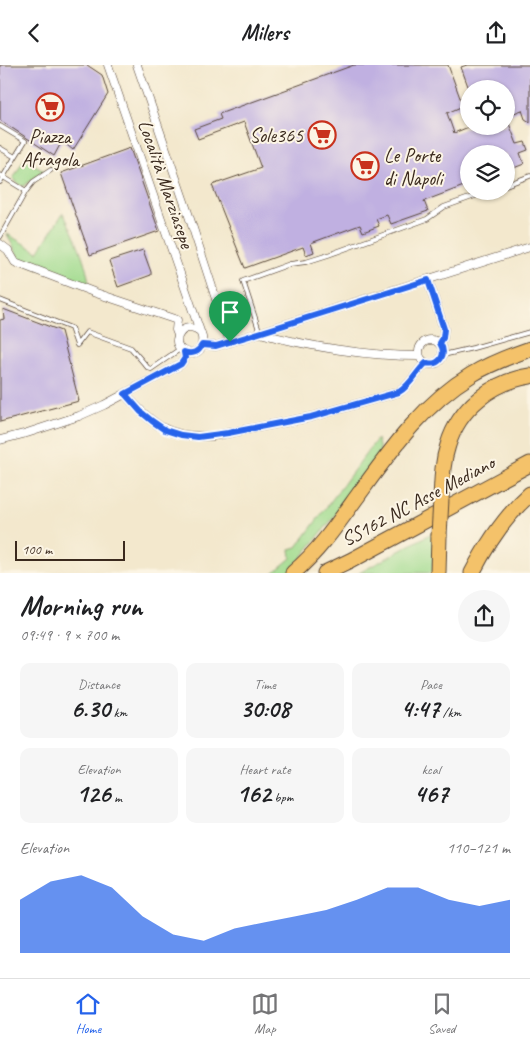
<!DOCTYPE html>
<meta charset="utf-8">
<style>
body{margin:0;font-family:Caveat,sans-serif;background:#f6f6f6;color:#202124;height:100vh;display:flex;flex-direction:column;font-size:19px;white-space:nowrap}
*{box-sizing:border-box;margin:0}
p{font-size:16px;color:#757577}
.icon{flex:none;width:28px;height:28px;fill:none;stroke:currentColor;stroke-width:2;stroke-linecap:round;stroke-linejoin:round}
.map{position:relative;height:508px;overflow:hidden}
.details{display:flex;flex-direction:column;background:#fff;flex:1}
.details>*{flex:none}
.buttons{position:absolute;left:460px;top:15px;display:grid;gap:10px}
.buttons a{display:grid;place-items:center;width:55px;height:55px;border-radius:50%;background:#fff;box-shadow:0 1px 4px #0004;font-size:25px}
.scale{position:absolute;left:15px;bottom:12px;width:110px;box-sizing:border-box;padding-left:5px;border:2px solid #3b2a1e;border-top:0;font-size:14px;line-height:18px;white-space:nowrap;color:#3b2a1e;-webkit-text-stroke:4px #fcf5e5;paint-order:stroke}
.pin{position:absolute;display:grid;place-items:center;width:42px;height:42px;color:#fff;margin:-51px -21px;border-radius:50% 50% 50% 0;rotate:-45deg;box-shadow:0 0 5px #0007}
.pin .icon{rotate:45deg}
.round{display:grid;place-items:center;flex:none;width:52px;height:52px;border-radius:26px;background:#f6f6f6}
.head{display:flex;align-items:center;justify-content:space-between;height:85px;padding:0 20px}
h1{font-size:28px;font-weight:800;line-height:38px}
.metrics{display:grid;grid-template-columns:repeat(3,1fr);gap:8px;height:85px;padding:5px 20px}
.metrics div{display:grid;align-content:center;border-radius:10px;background:#f6f6f6;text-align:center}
.metrics b{font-size:25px;font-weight:800}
.metrics small{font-size:14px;font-weight:400}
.metrics p{font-size:14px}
.chart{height:140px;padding:10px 20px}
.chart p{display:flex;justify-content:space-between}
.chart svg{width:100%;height:90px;margin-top:5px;fill:#2563eb;opacity:.7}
header{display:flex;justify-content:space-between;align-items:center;height:65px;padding:0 20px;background:#fff;font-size:22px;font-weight:800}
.menu{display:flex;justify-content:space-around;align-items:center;height:70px;border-top:1px solid #e0e0e0;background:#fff;font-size:14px;color:#757577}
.menu a{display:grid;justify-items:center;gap:2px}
.menu .current{color:#2563eb}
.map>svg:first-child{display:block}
</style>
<header><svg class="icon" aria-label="back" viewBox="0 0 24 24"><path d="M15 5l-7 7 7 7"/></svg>Milers<svg class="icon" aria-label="share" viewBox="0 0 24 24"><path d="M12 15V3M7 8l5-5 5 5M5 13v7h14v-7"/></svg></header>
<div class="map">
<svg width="530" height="508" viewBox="0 0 530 508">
<rect width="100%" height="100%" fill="#fcf5e5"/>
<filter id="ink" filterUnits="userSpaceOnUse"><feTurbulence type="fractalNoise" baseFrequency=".02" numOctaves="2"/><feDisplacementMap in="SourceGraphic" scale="10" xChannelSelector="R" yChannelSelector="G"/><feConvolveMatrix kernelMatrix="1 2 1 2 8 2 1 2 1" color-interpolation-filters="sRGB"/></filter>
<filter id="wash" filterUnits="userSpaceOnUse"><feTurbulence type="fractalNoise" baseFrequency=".0096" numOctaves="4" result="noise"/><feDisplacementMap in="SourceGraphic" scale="20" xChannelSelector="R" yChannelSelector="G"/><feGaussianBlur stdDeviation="1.12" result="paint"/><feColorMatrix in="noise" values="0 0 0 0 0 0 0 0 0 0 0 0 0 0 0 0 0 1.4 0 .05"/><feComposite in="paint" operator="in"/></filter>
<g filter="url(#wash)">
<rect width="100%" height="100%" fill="#f3e8cd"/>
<path fill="#a1db8f" stroke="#6e8256" d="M24 94 44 105 24 121H21L13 114Z
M63 148C73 166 89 202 89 222L20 196 7 169 38 187Z
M377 374 382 392 289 508H273L291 493 290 484 297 482Z
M434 467 433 508H359Z"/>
<g id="blocks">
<path fill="#c0b0e1" d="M0 0H87L102 10 108 29 73 85 62 76 54 91 0 55Z
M354 0H448L463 41 447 48 454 68 471 61H506V24H469L461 2 467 0H530V57L525 54 522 45 506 51 517 79 525 77 528 85 520 88 524 99 506 106V89H469V119L424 136 428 146 391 159 387 150 376 154 379 161 363 167 360 160 311 178 314 187 306 190 303 182 245 203 212 120 261 103 244 57 198 74 194 64 221 54 219 49Z
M130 83 159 166 90 190 61 108Z
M143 185 151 207V210L118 222 109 196Z
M3 244 61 266 79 336 0 357V255L4 254Z"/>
</g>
</g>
<g filter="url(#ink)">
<use href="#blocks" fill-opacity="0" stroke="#574638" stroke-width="1"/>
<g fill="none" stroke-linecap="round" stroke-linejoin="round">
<g stroke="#574638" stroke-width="5.5">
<path id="lane" d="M0 61 25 76 0 117
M0 83 15 92
M0 110 26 126
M506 120 530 111
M0 172 26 126 33 117 51 105
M0 235 71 263 77 280 87 267 131 283 148 303 151 304 180 284
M260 268 243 216 290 199 306 197 328 190 427 154 444 142 489 126
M443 290 473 283 530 267"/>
</g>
<g stroke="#574638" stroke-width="9">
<path id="street" d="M108 0 202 272C206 300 166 287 180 268 186 260 195 263 201 268
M137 0 188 148 230 277
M0 179 8 185 15 197 96 228 177 255 176 265 178 270
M428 215 444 264 443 273 440 278
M260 268C309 282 368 291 419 291
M419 287a12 12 0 1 1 24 0a12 12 0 1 1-24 0Z
M202 280 216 281 246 272 530 182
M125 329C152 360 169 374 213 371L311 352 399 327C411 320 416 307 426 298
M0 375 27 368 79 351 104 340 181 299 185 293 184 287"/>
</g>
<g stroke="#574638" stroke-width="17">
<path id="highway" d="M441 434C442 416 442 398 448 380 459 343 492 317 530 311
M293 508C320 485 338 458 359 429 391 385 423 339 471 310 489 299 510 291 530 284
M325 508 350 496 530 399
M438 508 439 471
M472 508C487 479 505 451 530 429"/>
</g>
<use href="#lane" stroke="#fff" stroke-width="4"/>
<use href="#street" stroke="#fff" stroke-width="8"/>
<use href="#highway" stroke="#f4c26a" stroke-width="15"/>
<g stroke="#574638" stroke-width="17" stroke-linecap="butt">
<path id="highway-bridge" d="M439 471 441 434"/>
</g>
<use href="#highway-bridge" stroke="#f4c26a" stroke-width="15"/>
</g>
</g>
<g fill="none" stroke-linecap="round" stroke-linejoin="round" filter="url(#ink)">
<g stroke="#fff" stroke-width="10">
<path id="route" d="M428 215 444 264 443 273 440 278C447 290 440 301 426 298 416 307 411 320 399 327L311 352 228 368 198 372 181 370 165 365 152 356 141 347 125 329 181 299 185 293 184 287C192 290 199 287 202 280L216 281 246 272Z"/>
</g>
<use href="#route" stroke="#2563eb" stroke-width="6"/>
</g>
<defs>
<g id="supermarket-ring" transform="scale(1.4375)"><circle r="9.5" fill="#fcf5e5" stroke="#c8321e" stroke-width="1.5"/><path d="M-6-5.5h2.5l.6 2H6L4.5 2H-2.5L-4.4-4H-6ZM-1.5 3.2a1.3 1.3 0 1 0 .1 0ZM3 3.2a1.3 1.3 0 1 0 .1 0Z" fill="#c8321e"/></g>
</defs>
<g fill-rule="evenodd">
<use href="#supermarket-ring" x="50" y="42"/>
<use href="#supermarket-ring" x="322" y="70"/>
<use href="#supermarket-ring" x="365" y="101"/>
</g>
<g text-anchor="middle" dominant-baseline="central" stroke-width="4" stroke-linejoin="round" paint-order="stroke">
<g font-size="20" fill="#3b2a1e" stroke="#fcf5e5" text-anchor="end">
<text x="303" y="70">Sole365</text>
<text x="50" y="71" text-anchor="middle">Piazza<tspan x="50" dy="23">Afragola</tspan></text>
<text x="384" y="90" text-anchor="start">Le Porte<tspan x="384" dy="23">di Napoli</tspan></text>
</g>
<g font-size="20" fill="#3b2a1e" stroke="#fcf5e5">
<text transform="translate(166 119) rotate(71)">Località Marziasepe</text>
<text transform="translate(418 436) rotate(-28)">SS162 NC Asse Mediano</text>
</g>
</g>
</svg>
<div class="buttons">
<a><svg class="icon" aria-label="locate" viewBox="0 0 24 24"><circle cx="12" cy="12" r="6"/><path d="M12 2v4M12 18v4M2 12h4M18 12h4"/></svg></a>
<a><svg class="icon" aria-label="layers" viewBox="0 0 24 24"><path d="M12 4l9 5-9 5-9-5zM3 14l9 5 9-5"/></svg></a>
</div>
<div class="scale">100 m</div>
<div class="pin" style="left:230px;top:277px;background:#1e9e55"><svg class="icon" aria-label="arrive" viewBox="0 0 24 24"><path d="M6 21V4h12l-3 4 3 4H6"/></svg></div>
</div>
<section class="details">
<div class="head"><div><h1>Morning run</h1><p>09:49 · 9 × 700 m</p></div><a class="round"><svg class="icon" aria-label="share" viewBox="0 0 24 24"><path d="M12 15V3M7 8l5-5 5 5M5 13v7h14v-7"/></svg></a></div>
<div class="metrics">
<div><p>Distance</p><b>6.30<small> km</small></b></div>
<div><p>Time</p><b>30:08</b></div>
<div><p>Pace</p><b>4:47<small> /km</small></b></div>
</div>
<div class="metrics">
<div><p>Elevation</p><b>126<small> m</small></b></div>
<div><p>Heart rate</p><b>162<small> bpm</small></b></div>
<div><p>kcal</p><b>467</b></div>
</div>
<div class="chart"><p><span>Elevation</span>110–121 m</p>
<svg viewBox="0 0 160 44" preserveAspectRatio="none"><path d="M0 44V18L10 9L20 6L30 12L40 26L50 35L60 38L70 32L80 29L90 26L100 23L110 18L120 12L130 12L140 18L150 21L160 18V44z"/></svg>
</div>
</section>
<nav class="menu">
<a class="current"><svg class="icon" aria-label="home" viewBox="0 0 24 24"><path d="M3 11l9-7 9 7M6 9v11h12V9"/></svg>Home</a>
<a><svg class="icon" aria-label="map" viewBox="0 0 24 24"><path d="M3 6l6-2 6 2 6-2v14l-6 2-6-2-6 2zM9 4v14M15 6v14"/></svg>Map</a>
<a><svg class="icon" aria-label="saved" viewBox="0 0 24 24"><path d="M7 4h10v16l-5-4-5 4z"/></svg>Saved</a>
</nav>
